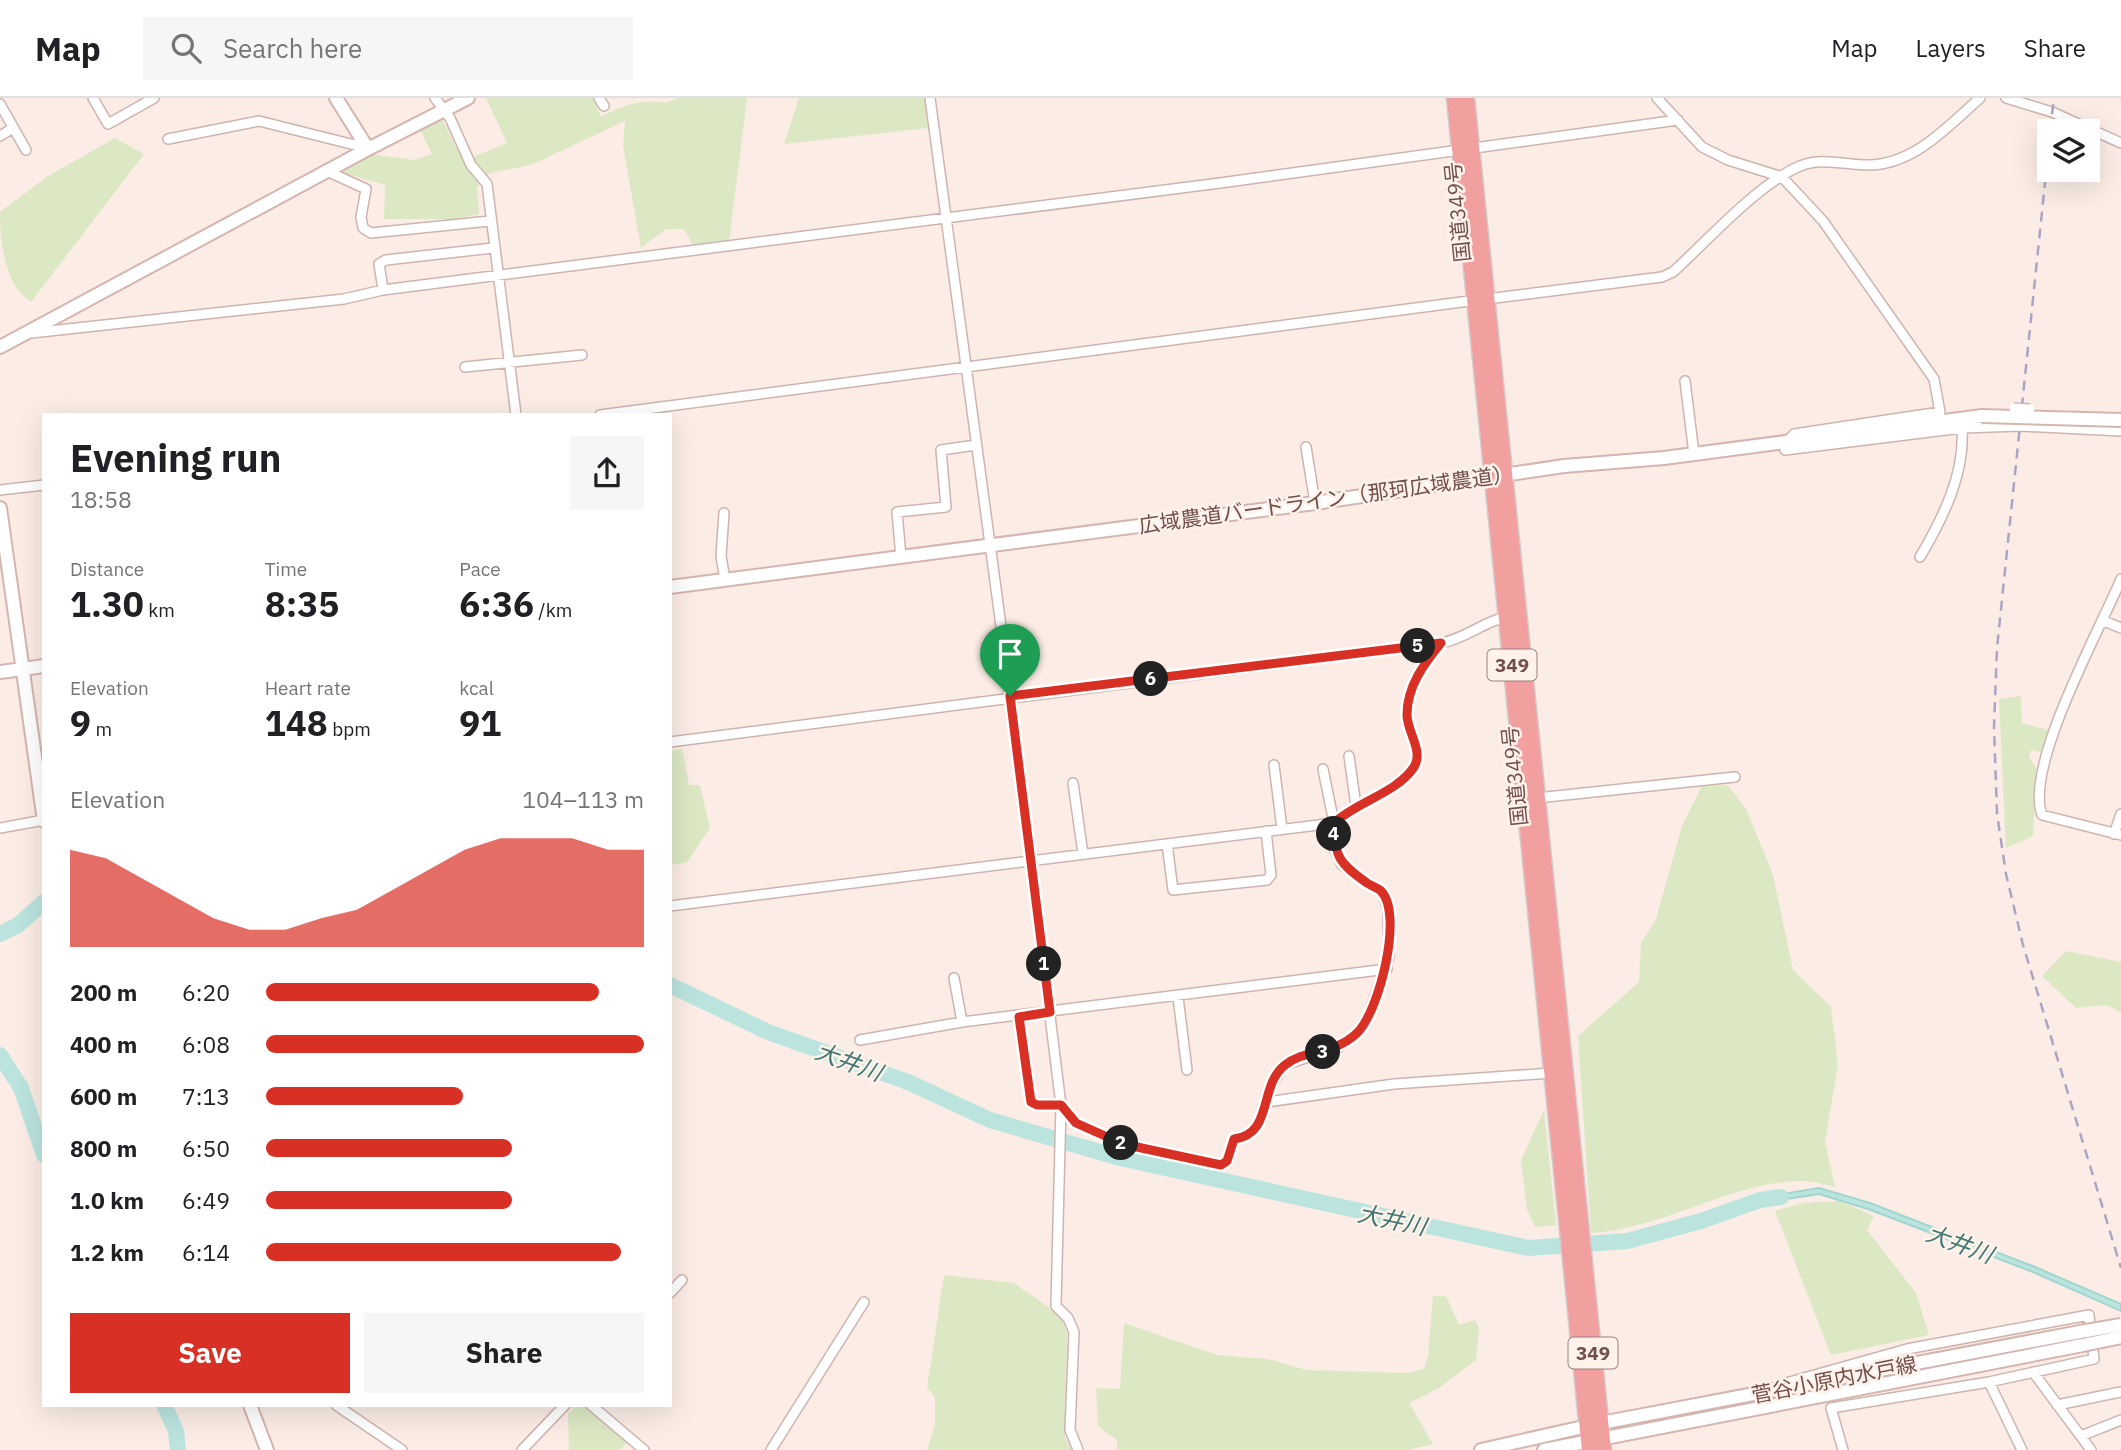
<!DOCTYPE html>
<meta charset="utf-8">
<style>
body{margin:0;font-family:"IBM Plex Sans","Noto Sans JP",sans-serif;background:#f6f6f6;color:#202124;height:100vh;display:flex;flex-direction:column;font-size:26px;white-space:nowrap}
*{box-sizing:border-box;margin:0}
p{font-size:23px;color:#757577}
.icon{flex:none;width:38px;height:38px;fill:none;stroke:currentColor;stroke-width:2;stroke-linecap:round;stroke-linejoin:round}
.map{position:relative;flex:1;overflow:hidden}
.sheet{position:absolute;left:42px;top:315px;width:630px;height:994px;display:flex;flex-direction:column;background:#fff;border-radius:0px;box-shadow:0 7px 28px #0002}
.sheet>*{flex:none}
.fabs{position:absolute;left:2037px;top:21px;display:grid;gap:14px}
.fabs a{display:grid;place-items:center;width:63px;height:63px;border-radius:0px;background:#fff;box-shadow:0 7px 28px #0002;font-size:35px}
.pin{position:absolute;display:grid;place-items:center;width:60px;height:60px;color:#fff;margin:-72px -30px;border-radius:50% 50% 50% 0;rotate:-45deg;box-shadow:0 0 7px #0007}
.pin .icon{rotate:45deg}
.km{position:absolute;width:35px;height:35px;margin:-18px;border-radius:50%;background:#222;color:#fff;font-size:19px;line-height:35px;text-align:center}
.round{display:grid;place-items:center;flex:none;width:74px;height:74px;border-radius:0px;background:#f6f6f6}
.headline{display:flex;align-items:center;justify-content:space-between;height:119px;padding:0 28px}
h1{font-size:38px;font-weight:700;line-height:52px}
.metrics{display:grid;grid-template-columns:repeat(3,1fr);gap:10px;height:119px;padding:7px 28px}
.metrics div{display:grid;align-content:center}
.metrics b{font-size:35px;font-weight:700}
.metrics small{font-size:19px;font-weight:400}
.metrics p{font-size:19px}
.chart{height:196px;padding:14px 28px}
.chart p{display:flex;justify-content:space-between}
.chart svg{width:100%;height:126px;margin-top:7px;fill:#d93025;opacity:.7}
.cta{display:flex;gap:14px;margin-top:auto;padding:14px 28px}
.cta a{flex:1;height:80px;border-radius:0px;background:#d93025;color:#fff;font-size:28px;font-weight:700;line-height:80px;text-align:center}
.cta a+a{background:#f6f6f6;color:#202124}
ul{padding:0 28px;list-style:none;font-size:23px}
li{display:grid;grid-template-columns:112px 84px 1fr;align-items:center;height:52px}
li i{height:18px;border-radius:9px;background:#d93025}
header{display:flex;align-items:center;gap:42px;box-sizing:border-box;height:98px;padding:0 35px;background:#fff;border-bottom:2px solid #e0e0e0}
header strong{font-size:33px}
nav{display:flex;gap:38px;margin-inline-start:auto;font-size:24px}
.search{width:490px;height:63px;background:#f6f6f6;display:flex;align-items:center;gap:18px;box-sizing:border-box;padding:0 24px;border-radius:0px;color:#757577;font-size:26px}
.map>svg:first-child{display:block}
</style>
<header>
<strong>Map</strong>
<div class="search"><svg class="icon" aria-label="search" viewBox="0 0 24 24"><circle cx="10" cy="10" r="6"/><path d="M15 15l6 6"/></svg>Search here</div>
<nav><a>Map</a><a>Layers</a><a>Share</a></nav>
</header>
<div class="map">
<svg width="2121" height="1352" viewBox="0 0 2121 1352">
<rect width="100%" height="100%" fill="#fbede5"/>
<path fill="#dce8c4" d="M486 0H593L601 19C620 8 644 0 664 5L679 0H747L729 143 694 149 684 131H666L641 150 623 48 625 23 531 67 490 75 477 89 479 116 453 121H384L385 87 340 74 370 56 414 62 432 56 419 29 441 19 463 63 507 45Z
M799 0H925L928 30 784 46Z
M115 40 144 56 31 204C4 186 0 143 0 114L48 78Z
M2021 598 2022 625 2048 632 2041 654 2031 652 2029 658 2036 670 2033 738 2006 750 1999 601Z
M682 651 689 687H700L710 730 687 764 674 767 670 760V653Z
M1728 687 1746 711 1773 777 1793 872 1831 909 1838 967 1825 1043 1835 1089C1825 1087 1813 1083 1803 1083 1736 1082 1663 1131 1591 1135L1578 938 1639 884 1641 845 1656 821 1682 728 1702 688Z
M2066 853 2121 864V914L2106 907 2076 910 2042 878Z
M1544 1012 1556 1127 1535 1129 1527 1112 1521 1062Z
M1840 1103 1874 1118 1867 1132 1916 1195 1929 1237 1831 1257 1775 1113 1802 1105Z
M944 1177 1014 1185 1061 1218 1067 1235 1065 1339 1071 1352H927L935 1327V1299L927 1290Z
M1433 1198H1446L1459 1227 1475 1222 1479 1230 1476 1262 1439 1290 1409 1305 1433 1346 1407 1352H1117V1342L1098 1328 1096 1290 1120 1291 1124 1225 1217 1257 1268 1261 1307 1272 1407 1275 1424 1271 1428 1258Z
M578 1307H584L627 1345 619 1352H569L568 1316Z"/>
<path fill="#bbe4df" stroke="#a2d5cf" stroke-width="2" d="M1819 1090 1870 1105 2035 1169 2121 1206V1213L2033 1174 1868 1111 1819 1096 1761 1105 1759 1100Z"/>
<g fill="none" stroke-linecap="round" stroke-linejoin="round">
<path stroke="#bbe4df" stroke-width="16" d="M0 836 18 827 44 804
M670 887 768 934 908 984 990 1022 1120 1060 1528 1150 1627 1143 1701 1123 1760 1102 1781 1099
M0 957 21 990 44 1057
M164 1307 176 1333 178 1352"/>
<g stroke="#ceb4af" stroke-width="12">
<path id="street" d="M93 0 108 26 154 0
M435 0 450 20 471 67 487 86 516 317
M599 0 604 8
M930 0 1010 595 1061 1007 1056 1208 1068 1220 1074 1234 1070 1332 1078 1352
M1657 0 1702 49 1728 62 1782 79 1823 123 1934 281 1940 314 1794 336 1786 345
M2006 0 2052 14 2121 45
M0 6 26 52
M0 38 13 30
M168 41 259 23 355 47 362 42
M329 74 366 91 361 119 363 130 371 135 490 123
M383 192 379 166 386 162 493 150
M1487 201 1662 179 1673 174C1707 143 1758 86 1800 68 1821 59 1846 67 1868 67 1914 67 1948 28 1980 0
M31 235 344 201 383 192 1220 85 1678 22
M465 269 582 257
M1685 283 1694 356
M600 317 1477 202
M1306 349 1315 405
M1785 352 1962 330 2020 328 2121 333
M0 392 44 387
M724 415 721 458 725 482
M901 459 897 414 946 409 941 352 976 347
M1920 459C1943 420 1965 376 1962 330
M2121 481C2100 532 2024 668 2042 717L2121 737
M2104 523 2121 530
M670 644 1441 545C1466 541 1486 521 1510 519
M1349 658 1356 708
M1274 667 1282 731
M1323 671 1334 725V750L1342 767 1382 794 1388 811 1389 859 1367 921 1359 933 1339 949 1284 967 1268 993 1267 1004 1394 986 1551 975
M1073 685 1083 756
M1537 700 1735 679
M0 730 44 722
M2114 736 2121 716
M1167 746 1173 792 1267 782 1271 777 1266 733
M670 808 1334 725C1356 704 1398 695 1414 669 1424 653 1406 634 1407 617 1407 588 1423 566 1441 545
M954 880 962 924
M1178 899 1187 972
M1019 919 1031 1004 1037 1007H1061L1076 1025 1123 1046 1221 1067 1227 1063 1234 1041C1256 1039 1261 1023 1267 1004
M860 942 962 924 1387 871
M670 1195 682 1182
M2033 1274 2091 1352
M1989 1284 2022 1352
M1786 1285 1907 1251 2089 1217 2094 1261 1989 1284 1831 1310 1843 1352
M336 1307 402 1352
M591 1307 644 1352
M2057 1307 2121 1294
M2081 1338 2121 1322
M522 1352 565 1307
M771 1352 864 1204"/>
</g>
<g stroke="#d4b5af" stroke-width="16">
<path id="secondary" d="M336 0 368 51
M0 249 368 51 468 0
M0 410 44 723
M670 489 1315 405 1564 368 1664 360 1982 318
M0 574 44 568
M250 1307 267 1352
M1481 1352 1601 1325 2080 1234
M1544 1352 2083 1247"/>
</g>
<g stroke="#d5cac9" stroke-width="19">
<path id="highway" d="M1455 0 1590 1352
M1466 0 1603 1352"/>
</g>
<use href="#street" stroke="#fff" stroke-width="9"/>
<use href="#secondary" stroke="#fff" stroke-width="12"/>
<use href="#highway" stroke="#f29fa0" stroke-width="16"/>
<path stroke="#ada4c4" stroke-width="2.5" stroke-dasharray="10 7" stroke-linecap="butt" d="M2050 33 2054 0
M2049 46 1997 550 1994 629 1997 716 2006 776 2023 847 2121 1170"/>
<g stroke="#ceb4af" stroke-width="12" stroke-linecap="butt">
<path id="street-bridge" d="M2014 310 2030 311"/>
</g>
<g stroke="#d4b5af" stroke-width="16" stroke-linecap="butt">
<path id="secondary-bridge" d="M1982 318 2121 322
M2080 1234 2121 1227
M2083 1247 2121 1239"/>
</g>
<use href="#street-bridge" stroke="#fff" stroke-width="9"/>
<use href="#secondary-bridge" stroke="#fff" stroke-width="12"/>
</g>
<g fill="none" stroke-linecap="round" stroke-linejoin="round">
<g stroke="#fff" stroke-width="14">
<path id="route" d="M1441 545C1424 566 1407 588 1407 617 1407 634 1424 653 1414 669 1397 695 1356 704 1334 725 1334 759 1340 766 1367 785 1371 788 1378 790 1381 793 1404 816 1379 914 1357 935 1333 958 1306 950 1285 967 1258 988 1274 1036 1234 1041L1227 1063 1221 1067 1123 1046 1076 1025 1061 1007H1037L1031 1004 1019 919 1050 914 1010 598Z"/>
</g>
<use href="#route" stroke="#d93025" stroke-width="9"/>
</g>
<g text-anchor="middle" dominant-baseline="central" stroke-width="5" stroke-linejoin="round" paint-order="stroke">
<g fill="#fef2eb" stroke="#9d807c" stroke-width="2">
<rect x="1487.5" y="551.5" width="49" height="31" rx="5"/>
<rect x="1568.5" y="1239.5" width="49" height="31" rx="5"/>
</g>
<g font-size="19" font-weight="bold" fill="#734f4c">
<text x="1512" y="567">349</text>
<text x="1593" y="1255">349</text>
</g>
<g font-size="21" fill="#734f4c" stroke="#fef2eb">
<text transform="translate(1457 114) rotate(-96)">国道349号</text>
<text transform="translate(1326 401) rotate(-8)">広域農道バードライン（那珂広域農道）</text>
<text transform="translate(1514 678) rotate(-96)">国道349号</text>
<text transform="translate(1834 1281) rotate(-11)">菅谷小原内水戸線</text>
</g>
<g font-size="23" font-style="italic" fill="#407772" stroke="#fef2eb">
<text transform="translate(849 963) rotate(20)">大井川</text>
<text transform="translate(1392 1121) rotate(12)">大井川</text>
<text transform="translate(1960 1145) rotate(20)">大井川</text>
</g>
</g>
</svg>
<div class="fabs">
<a><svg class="icon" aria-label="layers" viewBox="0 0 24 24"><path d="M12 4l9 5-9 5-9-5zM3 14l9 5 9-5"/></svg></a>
</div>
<div class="pin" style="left:1010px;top:598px;background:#1e9e55"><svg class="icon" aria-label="arrive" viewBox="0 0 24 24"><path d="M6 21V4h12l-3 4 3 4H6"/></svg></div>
<b class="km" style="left:1044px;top:866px">1</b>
<b class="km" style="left:1121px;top:1045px">2</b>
<b class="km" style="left:1323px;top:954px">3</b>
<b class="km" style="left:1334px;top:736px">4</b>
<b class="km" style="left:1418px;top:548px">5</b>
<b class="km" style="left:1151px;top:581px">6</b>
<section class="sheet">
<div class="headline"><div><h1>Evening run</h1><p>18:58</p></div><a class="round"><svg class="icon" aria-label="share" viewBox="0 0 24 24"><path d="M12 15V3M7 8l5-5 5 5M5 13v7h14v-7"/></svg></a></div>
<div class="metrics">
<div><p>Distance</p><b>1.30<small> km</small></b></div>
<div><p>Time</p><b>8:35</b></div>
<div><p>Pace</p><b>6:36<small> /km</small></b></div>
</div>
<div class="metrics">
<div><p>Elevation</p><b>9<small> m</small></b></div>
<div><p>Heart rate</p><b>148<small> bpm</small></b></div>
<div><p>kcal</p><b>91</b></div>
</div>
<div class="chart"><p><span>Elevation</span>104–113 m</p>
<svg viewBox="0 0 160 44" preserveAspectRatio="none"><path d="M0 44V10L10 13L20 20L30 27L40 34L50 38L60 38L70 34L80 31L90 24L100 17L110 10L120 6L130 6L140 6L150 10L160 10V44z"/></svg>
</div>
<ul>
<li><b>200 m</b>6:20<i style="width:88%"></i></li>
<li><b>400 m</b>6:08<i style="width:100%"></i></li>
<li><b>600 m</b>7:13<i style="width:52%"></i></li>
<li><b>800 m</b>6:50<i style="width:65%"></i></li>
<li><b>1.0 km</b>6:49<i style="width:65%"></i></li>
<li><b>1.2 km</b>6:14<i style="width:94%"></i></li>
</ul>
<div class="cta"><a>Save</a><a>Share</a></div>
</section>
</div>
